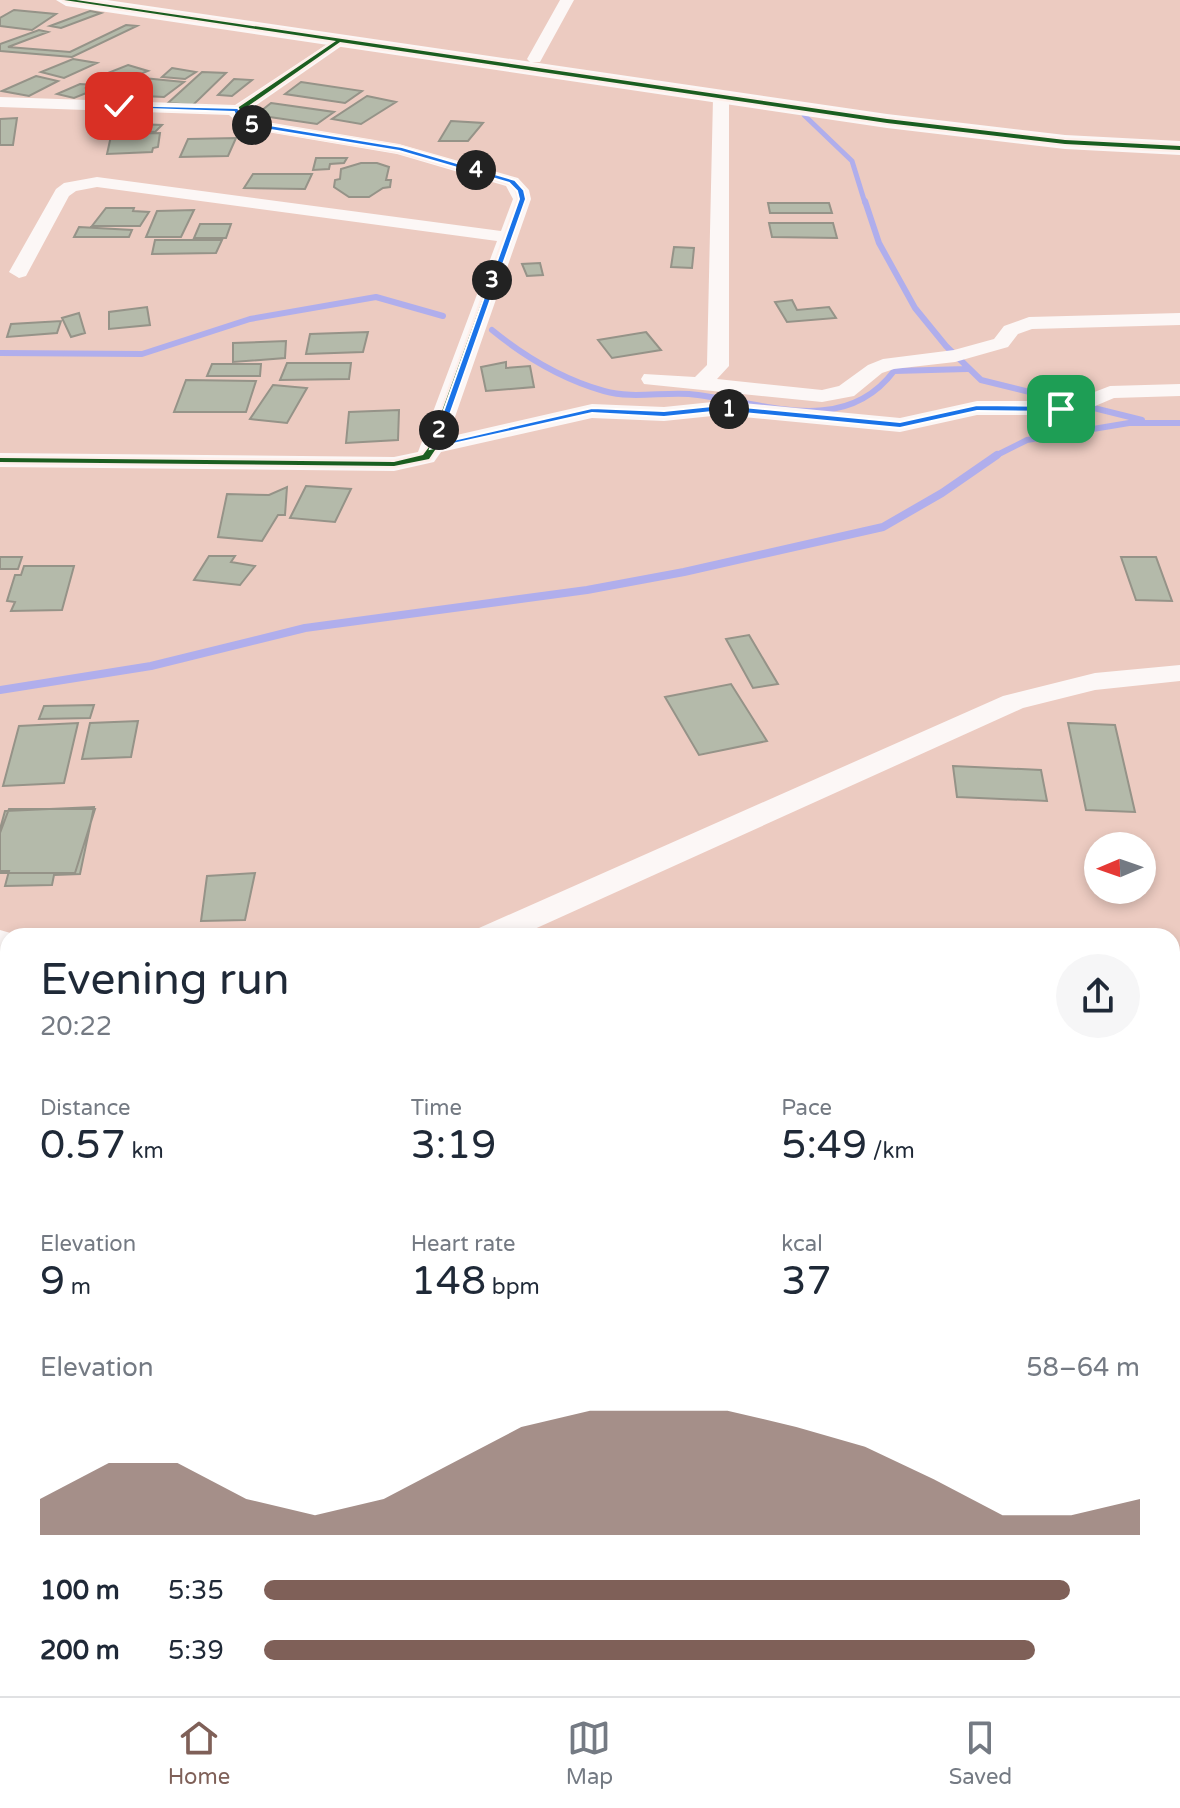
<!DOCTYPE html>
<meta charset="utf-8">
<style>
body{margin:0;font-family:"Varela Round",sans-serif;background:#f6f6f7;color:#1f2937;height:100vh;display:flex;flex-direction:column;font-size:30px;white-space:nowrap}
*{box-sizing:border-box;margin:0}
p{font-size:26px;color:#747a83}
.icon{flex:none;width:44px;height:44px;fill:none;stroke:currentColor;stroke-width:2;stroke-linecap:round;stroke-linejoin:round}
.map{position:relative;flex:1;overflow:hidden}
.drawer{position:absolute;left:0px;top:928px;width:1180px;height:768px;display:flex;flex-direction:column;background:#fff;border-radius:24px 24px 0 0;box-shadow:0 4px 12px #0003}
.drawer>*{flex:none}
.needle{width:52px;rotate:268deg}
.buttons{position:absolute;left:1084px;top:832px;display:grid;gap:16px}
.buttons a{display:grid;place-items:center;width:72px;height:72px;border-radius:50%;background:#fff;box-shadow:0 4px 12px #0003;font-size:40px}
.pin{position:absolute;display:grid;place-items:center;width:68px;height:68px;color:#fff;margin:-34px;border-radius:16px;box-shadow:0 4px 12px #0006}
.km{position:absolute;width:40px;height:40px;margin:-20px;border-radius:50%;background:#222;color:#fff;font-size:22px;line-height:40px;text-align:center}
.round{display:grid;place-items:center;flex:none;width:84px;height:84px;border-radius:42px;background:#f6f6f7}
.overview{display:flex;align-items:center;justify-content:space-between;height:136px;padding:0 40px}
h1{font-size:44px;font-weight:600;line-height:60px}
.figures{display:grid;grid-template-columns:repeat(3,1fr);gap:12px;height:136px;padding:8px 40px}
.figures div{display:grid;align-content:center}
.figures b{font-size:40px;font-weight:600}
.figures small{font-size:22px;font-weight:400}
.figures p{font-size:22px}
.chart{height:224px;padding:16px 40px}
.chart p{display:flex;justify-content:space-between}
.chart svg{width:100%;height:144px;margin-top:8px;fill:#7f6058;opacity:.7}
ul{padding:0 40px;list-style:none;font-size:26px}
li{display:grid;grid-template-columns:128px 96px 1fr;align-items:center;height:60px}
li i{height:20px;border-radius:10px;background:#7f6058}
.tab-bar{display:flex;justify-content:space-around;align-items:center;height:112px;border-top:2px solid #e0e1e3;background:#fff;font-size:22px;color:#747a83}
.tab-bar a{display:grid;justify-items:center;gap:4px}
.tab-bar .active{color:#7f6058}
.map>svg:first-child{display:block}
</style>
<div class="map">
<svg width="1180" height="1696" viewBox="0 0 1180 1696">
<rect width="100%" height="100%" fill="#eccbc1"/>
<g fill="none" stroke-linecap="round" stroke-linejoin="round">
<path stroke="#b0aeec" stroke-width="5" d="M804 115 852 161 865 203"/>
<path stroke="#b0aeec" stroke-width="6" d="M865 201 879 243 915 308 946 346 981 380 1142 420
M492 330C525 357 562 379 604 391 632 399 661 392 689 394 760 401 843 439 894 371L967 369
M0 353 142 354 250 319 376 297 443 316
M993 457 1027 440 1129 423H1180"/>
<path stroke="#b0aeec" stroke-width="8" d="M0 690 151 666 305 628 587 590 684 572 883 527 942 493 997 455"/>
</g>
<path fill="#b4baaa" stroke="#959388" stroke-width="2" d="M14 10 56 14 32 30 0 26V18Z
M90 11 101 13 61 28 50 26Z
M126 25 137 26 72 57 0 51V44L39 30 48 32 8 47 70 52Z
M73 59 97 63 64 78 41 72Z
M128 65 148 71 110 86 90 80Z
M172 68 196 72 185 79 162 77Z
M202 72 226 73 193 105 168 103Z
M36 76 58 81 29 96 2 91Z
M143 78 184 82 164 97 124 95Z
M234 79 252 80 232 96 218 95Z
M301 82 362 91 345 103 285 94Z
M80 84 96 85 87 88 94 90 74 98 57 94Z
M367 96 396 102 361 124 332 119Z
M271 103 334 112 317 124 256 115Z
M111 112 142 117 132 123 100 120Z
M17 118 13 145H0V119Z
M451 121 483 123 468 141H439Z
M133 124 162 125 155 132 129 130Z
M122 131H130L129 134 160 133 158 147 153 148 152 152 107 154 111 136H121Z
M236 138 228 156 180 157 188 139Z
M316 158H347L344 163 330 164 329 169 313 170Z
M361 163H377L389 167 386 180H391L390 187 383 188 369 197H349L334 187 335 180 340 179 341 169Z
M253 174H312L305 189 244 188Z
M768 203H829L832 213H770Z
M106 208H134L133 211 149 212 140 226H92Z
M194 210 181 237H146L157 211Z
M769 223H833L837 238 772 237Z
M200 224H231L226 238H194Z
M79 227 132 230 129 237H74Z
M155 240H222L216 253 152 254Z
M674 247 694 248 692 268 671 267Z
M540 263 543 275 527 276 522 264Z
M792 300 797 310 829 307 836 318 787 322 775 302Z
M147 307 150 325 109 329V312Z
M79 313 85 333 71 337 62 318Z
M61 321 57 333 7 337 11 324Z
M368 332 363 352 306 354 310 334Z
M646 332 661 350 612 358 598 340Z
M286 341 285 358 233 362V343Z
M506 362V368L530 366 534 387 486 391 481 367Z
M287 363H351L349 379 280 380Z
M212 364H261L260 376H207Z
M186 380 256 381 246 412H174Z
M273 385 307 388 287 423 250 419Z
M399 410 398 440 346 443 349 412Z
M306 486 351 489 335 522 290 518Z
M287 487 285 515H278L262 541 218 537 227 494 269 495Z
M209 556H235L231 562 255 566 240 585 194 580Z
M0 557H22L18 569H0Z
M1121 557H1156L1172 601 1136 600Z
M24 566H74L62 610 11 611 15 602 7 601 15 575H21Z
M749 635 778 684 753 688 726 639Z
M731 684 767 741 699 755 665 697Z
M94 705 90 718 39 719 44 706Z
M138 721 131 757 82 759 90 723Z
M78 723 64 783 3 786 19 726Z
M1068 723 1115 725 1135 812 1086 810Z
M953 766 1041 770 1047 801 957 797Z
M94 807 80 874 54 875 52 885 5 886 9 871H0V829L5 811Z
M9 809H95L75 873H0V833Z
M255 873 245 920 201 921 207 876Z
M8 1045V1093H0V1068Z
M1172 1070H1180V1158H1175L1172 1146Z
M0 1109H8V1137H0Z
M1180 1457V1531L1172 1532V1458Z"/>
<g fill="none" stroke-linecap="round" stroke-linejoin="round">
<path fill="#fcf7f6" fill-rule="evenodd" d="M560 0H574L540 62H530L527 59Z
M338 37 343 39V45L245 113 255 120 399 144 518 178 529 190 531 199 448 437 592 404 664 407 722 401 900 418 977 401H1071L1110 386 1180 384V396L1114 398 1074 415H977L900 432 722 415 664 421 592 418 441 452 434 462 394 471 0 467V453L394 457 418 452 497 241 97 187 76 191 69 196 26 276 19 278 9 272 56 189 64 183 97 177 501 231 513 199 506 186 397 154 244 128 229 115 0 107V97L235 105Z
M721 93 729 98V366L717 379 822 390 839 386 868 365 883 359 954 350 994 339 1004 326 1029 317 1180 313V325L1032 329 1018 334 1008 347 955 362 894 369 882 373 854 396 822 402 644 384 641 379 644 374 695 377 707 365 713 98Z
M1180 665V681L1095 690 1023 708 519 936H474L479 928 1003 696 1095 673Z
M0 930 21 936H8V952H0Z
M1172 983 1180 984V1008L1172 1007Z"/>
<path fill="#fcf7f6" fill-rule="evenodd" d="M56 0H107L887 114 1065 135 1180 141V155L1065 149 887 128 66 6Z"/>
<g stroke="#feefea" stroke-width="5">
<path id="cycleway" d="M64 0H76L887 119 1065 140 1180 146V150L1065 144 887 123 340 42 241 111 240 114 252 123 399 147 514 181 523 190 525 199 437 447 429 459 394 466 0 462V458L394 462 423 455 429 447 519 199 517 190 510 183 398 151 250 126 235 116 236 109 336 41Z"/>
</g>
<use href="#cycleway" fill="#1b5e20" fill-rule="evenodd"/>
</g>
<path fill="#1a73e8" stroke="#fff" stroke-width="2" d="M116 105 238 108 244 119 251 122 402 147 515 180 524 190 526 199 440 443 592 408 664 411 722 405 900 422 977 405 1061 406 1065 409 1061 412 977 411 900 428 722 411 664 417 592 413 430 449 519 199 517 191 509 183 399 151 247 126 239 123 234 112 119 108Z"/>
</svg>
<div class="buttons">
<a><svg class="needle" viewBox="-14 -14 28 28"><path d="M0-13l5 13h-10z" fill="#e53935"/><path d="M0 13l5-13h-10z" fill="#747a83"/></svg></a>
</div>
<div class="pin" style="left:1061px;top:409px;background:#1e9e55"><svg class="icon" aria-label="arrive" viewBox="0 0 24 24"><path d="M6 21V4h12l-3 4 3 4H6"/></svg></div>
<div class="pin" style="left:119px;top:106px;background:#d93025"><svg class="icon" aria-label="check" viewBox="0 0 24 24"><path d="M5 12l5 5 9-10"/></svg></div>
<b class="km" style="left:729px;top:409px">1</b>
<b class="km" style="left:439px;top:430px">2</b>
<b class="km" style="left:492px;top:280px">3</b>
<b class="km" style="left:476px;top:170px">4</b>
<b class="km" style="left:252px;top:125px">5</b>
<section class="drawer">
<div class="overview"><div><h1>Evening run</h1><p>20:22</p></div><a class="round"><svg class="icon" aria-label="share" viewBox="0 0 24 24"><path d="M12 15V3M7 8l5-5 5 5M5 13v7h14v-7"/></svg></a></div>
<div class="figures">
<div><p>Distance</p><b>0.57<small> km</small></b></div>
<div><p>Time</p><b>3:19</b></div>
<div><p>Pace</p><b>5:49<small> /km</small></b></div>
</div>
<div class="figures">
<div><p>Elevation</p><b>9<small> m</small></b></div>
<div><p>Heart rate</p><b>148<small> bpm</small></b></div>
<div><p>kcal</p><b>37</b></div>
</div>
<div class="chart"><p><span>Elevation</span>58–64 m</p>
<svg viewBox="0 0 160 44" preserveAspectRatio="none"><path d="M0 44V33L10 22L20 22L30 33L40 38L50 33L60 22L70 11L80 6L90 6L100 6L110 11L120 17L130 27L140 38L150 38L160 33V44z"/></svg>
</div>
<ul>
<li><b>100 m</b>5:35<i style="width:92%"></i></li>
<li><b>200 m</b>5:39<i style="width:88%"></i></li>
</ul>
</section>
</div>
<nav class="tab-bar">
<a class="active"><svg class="icon" aria-label="home" viewBox="0 0 24 24"><path d="M3 11l9-7 9 7M6 9v11h12V9"/></svg>Home</a>
<a><svg class="icon" aria-label="map" viewBox="0 0 24 24"><path d="M3 6l6-2 6 2 6-2v14l-6 2-6-2-6 2zM9 4v14M15 6v14"/></svg>Map</a>
<a><svg class="icon" aria-label="saved" viewBox="0 0 24 24"><path d="M7 4h10v16l-5-4-5 4z"/></svg>Saved</a>
</nav>
